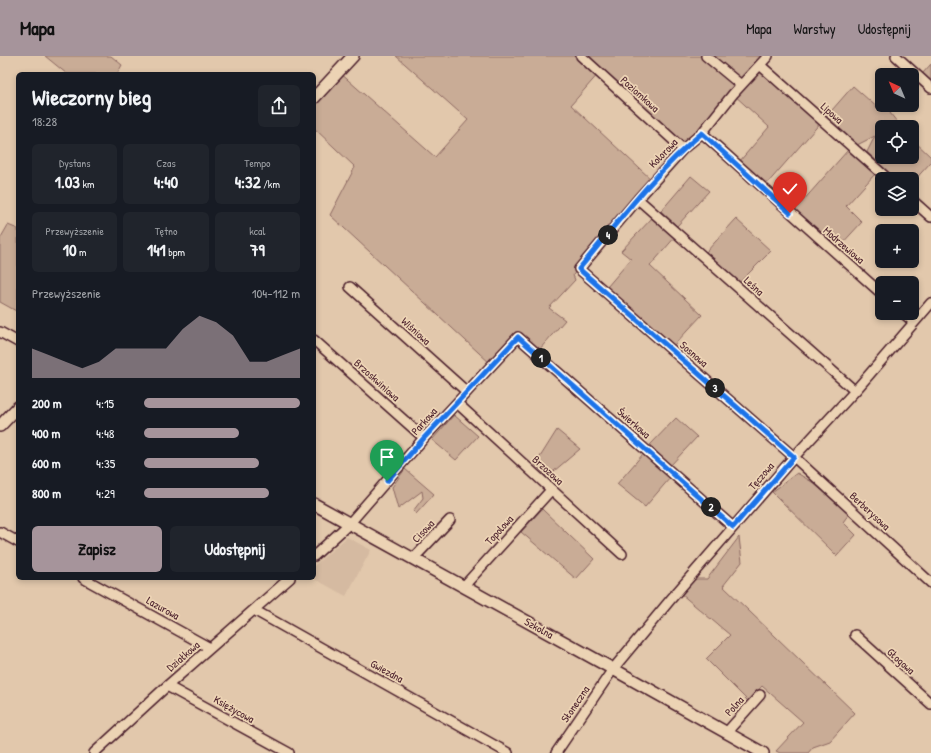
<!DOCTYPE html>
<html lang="pl">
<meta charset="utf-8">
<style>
body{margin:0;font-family:"Patrick Hand",sans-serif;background:#20242c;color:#f1f3f6;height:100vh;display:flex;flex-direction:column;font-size:15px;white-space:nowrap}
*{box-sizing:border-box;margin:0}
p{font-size:13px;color:#9ea1a6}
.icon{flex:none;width:22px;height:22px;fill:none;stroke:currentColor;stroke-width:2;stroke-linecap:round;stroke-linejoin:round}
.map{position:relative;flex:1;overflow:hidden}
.side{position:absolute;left:16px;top:16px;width:300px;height:508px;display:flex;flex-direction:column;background:#171b24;border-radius:6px;box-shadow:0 2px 6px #0003}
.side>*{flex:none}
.needle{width:26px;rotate:316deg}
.fabs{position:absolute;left:875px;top:12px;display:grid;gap:8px}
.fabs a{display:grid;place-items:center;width:44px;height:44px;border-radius:6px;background:#171b24;box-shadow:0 2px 6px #0003;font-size:20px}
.pin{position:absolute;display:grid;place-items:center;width:34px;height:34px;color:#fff;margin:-41px -17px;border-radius:50% 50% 50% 0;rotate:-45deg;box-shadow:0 0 4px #0007}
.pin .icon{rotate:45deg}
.km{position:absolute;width:20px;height:20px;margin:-10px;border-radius:50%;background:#222;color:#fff;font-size:11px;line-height:20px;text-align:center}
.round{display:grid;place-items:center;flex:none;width:42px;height:42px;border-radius:6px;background:#20242c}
.overview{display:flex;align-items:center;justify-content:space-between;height:68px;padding:0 16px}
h1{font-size:22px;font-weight:800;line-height:30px}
.metrics{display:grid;grid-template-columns:repeat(3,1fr);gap:6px;height:68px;padding:4px 16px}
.metrics div{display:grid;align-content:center;border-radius:6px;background:#20242c;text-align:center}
.metrics b{font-size:17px;font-weight:800}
.metrics small{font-size:11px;font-weight:400}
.metrics p{font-size:11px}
.chart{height:112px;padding:8px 16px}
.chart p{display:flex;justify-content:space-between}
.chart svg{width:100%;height:72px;margin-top:4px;fill:#a6949b;opacity:.7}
.cta{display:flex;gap:8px;margin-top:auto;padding:8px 16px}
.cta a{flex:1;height:46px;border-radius:6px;background:#a6949b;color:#111;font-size:16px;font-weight:800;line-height:46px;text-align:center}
.cta a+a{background:#20242c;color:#f1f3f6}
ul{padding:0 16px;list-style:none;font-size:13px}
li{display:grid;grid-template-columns:64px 48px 1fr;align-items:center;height:30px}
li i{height:10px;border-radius:5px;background:#a6949b}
header{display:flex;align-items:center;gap:24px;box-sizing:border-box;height:56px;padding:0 20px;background:#a6949b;color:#111}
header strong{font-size:19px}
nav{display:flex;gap:22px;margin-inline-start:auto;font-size:14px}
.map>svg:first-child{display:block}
</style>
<header>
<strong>Mapa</strong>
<nav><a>Mapa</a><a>Warstwy</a><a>Udostępnij</a></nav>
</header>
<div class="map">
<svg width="931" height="697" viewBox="0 0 931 697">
<rect width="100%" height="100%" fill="#e2c8ac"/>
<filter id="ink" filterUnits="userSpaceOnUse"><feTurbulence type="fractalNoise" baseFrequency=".025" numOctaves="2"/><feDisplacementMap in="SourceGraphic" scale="8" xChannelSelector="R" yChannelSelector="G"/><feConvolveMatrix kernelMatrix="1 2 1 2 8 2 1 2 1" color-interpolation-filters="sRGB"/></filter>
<g filter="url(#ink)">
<path fill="#d5baa1" d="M347 481 371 494 346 540 313 522 314 510Z"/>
<path fill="#c9ac96" stroke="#8a6660" d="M45 0H111L122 9 117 18H67Z
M396 0H767L760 9 822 65 766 129 739 106 769 71 733 38 683 93 599 17 571 49 653 125 573 219 575 224 549 252 565 264 539 294 521 278 492 309 330 159 355 111 314 72V42L339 16 435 101 468 64Z
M931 8V32L922 18Z
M853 30 879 53 883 49H899L890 57 901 71H882V101H912V83L931 101V106L912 127V123H896L867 96 875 80 857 89 825 62Z
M848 94 875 118 846 150 862 166 839 191 794 155Z
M691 120 709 135 677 170 661 155Z
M653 161 676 180 650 210 702 259 674 289 607 231 631 203 621 195Z
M736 163 771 195 739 227 706 196Z
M8 169 18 173V256L0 246V183Z
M454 359 478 380 456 404 432 384Z
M676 362 697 381 670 410 650 389Z
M557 374 580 393 547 421 535 409Z
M643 398 670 422 645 451 617 428Z
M405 413 434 438 416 458 413 455 423 442 422 435 398 453 392 431Z
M797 417 812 426 849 458 843 466 856 479 837 500 772 436Z
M542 453 594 503 576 523 521 476Z
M739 481 742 506 723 530 855 657 830 685 813 691 808 697H780L776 695 803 666 762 630 748 645 706 603 730 579 681 538 694 523H707Z"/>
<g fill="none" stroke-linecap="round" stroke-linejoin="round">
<g stroke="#4a1f2b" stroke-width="12">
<path id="minor" d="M581 0 683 93
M706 0 741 29
M768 0 733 38 702 77 683 93 638 143 579 213 794 401 931 527
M896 0 931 32
M760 9 888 123
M702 77 882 238
M638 143 855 335
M912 144 931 161
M350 231 467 336
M903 257 914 266
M0 276 18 286
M314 284 424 382
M457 347 622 498
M0 476 18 486
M314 500 349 468 424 382 518 281 733 471
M413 503 450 464
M83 522 210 592
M464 530 551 434
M254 554 508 697
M855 579 931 648
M167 630 289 697
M726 677 760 639
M94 697 167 630 290 522
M556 697 613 613 671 543 794 401 855 335 931 247"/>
</g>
<g stroke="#4a1f2b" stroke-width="14">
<path id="tertiary" d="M314 42 353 0
M0 370 18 351
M314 448 613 613 763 697"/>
</g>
<use href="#minor" stroke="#ecd3b4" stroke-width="9"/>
<use href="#tertiary" stroke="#ecd3b4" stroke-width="11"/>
</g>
</g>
<g fill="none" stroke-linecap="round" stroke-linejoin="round" filter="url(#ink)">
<g stroke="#fff" stroke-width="8">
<path id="route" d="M387 425 424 382 518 281 733 471 794 401 579 213C618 166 655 116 702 77L790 157"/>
</g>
<use href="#route" stroke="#1a73e8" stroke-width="5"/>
</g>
<g text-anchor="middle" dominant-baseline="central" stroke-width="3.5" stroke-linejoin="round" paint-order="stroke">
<g font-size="11" fill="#4a1f2b" stroke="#ecd3b4">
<text transform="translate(640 38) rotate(42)">Poziomkowa</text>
<text transform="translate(832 57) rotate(42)">Lipowa</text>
<text transform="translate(663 97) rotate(-46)">Kolorowa</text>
<text transform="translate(844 189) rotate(41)">Modrzewiowa</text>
<text transform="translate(754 230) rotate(42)">Leśna</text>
<text transform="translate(416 275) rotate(42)">Wiśniowa</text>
<text transform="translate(694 298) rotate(41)">Sosnowa</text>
<text transform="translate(377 324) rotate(42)">Brzoskwiniowa</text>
<text transform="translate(424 365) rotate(-48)">Parkowa</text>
<text transform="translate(634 367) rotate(41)">Świerkowa</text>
<text transform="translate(548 414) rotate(42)">Brzozowa</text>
<text transform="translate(761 420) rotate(-49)">Tęczowa</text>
<text transform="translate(870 455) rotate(43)">Berberysowa</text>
<text transform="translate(499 474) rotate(-48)">Topolowa</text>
<text transform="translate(423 475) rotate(-47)">Cisowa</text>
<text transform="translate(163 552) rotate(29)">Lazurowa</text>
<text transform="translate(539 572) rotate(29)">Szkolna</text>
<text transform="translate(183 600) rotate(-41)">Działkowa</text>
<text transform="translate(901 605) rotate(42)">Głogowa</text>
<text transform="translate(387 615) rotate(29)">Gwiezdna</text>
<text transform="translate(575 648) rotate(-56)">Słoneczna</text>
<text transform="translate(734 650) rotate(-48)">Polna</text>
<text transform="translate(234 653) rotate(29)">Księżycowa</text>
</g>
</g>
</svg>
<div class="fabs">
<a><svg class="needle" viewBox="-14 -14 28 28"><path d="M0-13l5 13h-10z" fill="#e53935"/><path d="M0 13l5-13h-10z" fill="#9ea1a6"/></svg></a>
<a><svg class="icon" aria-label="locate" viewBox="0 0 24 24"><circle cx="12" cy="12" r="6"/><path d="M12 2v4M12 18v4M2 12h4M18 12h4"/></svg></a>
<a><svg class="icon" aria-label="layers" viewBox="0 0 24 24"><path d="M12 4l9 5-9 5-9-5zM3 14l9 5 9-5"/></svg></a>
<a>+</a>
<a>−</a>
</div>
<div class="pin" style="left:387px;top:425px;background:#1e9e55"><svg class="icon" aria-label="arrive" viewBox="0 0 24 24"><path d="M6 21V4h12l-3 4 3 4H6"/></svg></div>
<div class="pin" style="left:790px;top:157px;background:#d93025"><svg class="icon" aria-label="check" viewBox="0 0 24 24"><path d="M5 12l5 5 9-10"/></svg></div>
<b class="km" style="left:541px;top:302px">1</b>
<b class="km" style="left:711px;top:451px">2</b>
<b class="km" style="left:715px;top:332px">3</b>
<b class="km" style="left:608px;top:179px">4</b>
<section class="side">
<div class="overview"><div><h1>Wieczorny bieg</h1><p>18:28</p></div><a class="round"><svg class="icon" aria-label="share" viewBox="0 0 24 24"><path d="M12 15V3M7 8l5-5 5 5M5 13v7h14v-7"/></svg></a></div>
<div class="metrics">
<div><p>Dystans</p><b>1.03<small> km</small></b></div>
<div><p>Czas</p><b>4:40</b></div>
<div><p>Tempo</p><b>4:32<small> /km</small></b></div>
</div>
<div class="metrics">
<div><p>Przewyższenie</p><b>10<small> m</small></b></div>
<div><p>Tętno</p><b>141<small> bpm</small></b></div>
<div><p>kcal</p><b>79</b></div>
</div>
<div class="chart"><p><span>Przewyższenie</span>104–112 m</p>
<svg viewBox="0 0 160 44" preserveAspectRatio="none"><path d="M0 44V26L10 30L20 34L30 38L40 34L50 26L60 26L70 26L80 26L90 14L100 6L110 10L120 18L130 34L140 34L150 30L160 26V44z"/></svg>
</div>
<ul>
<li><b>200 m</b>4:15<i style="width:100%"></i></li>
<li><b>400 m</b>4:48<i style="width:61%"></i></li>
<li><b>600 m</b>4:35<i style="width:74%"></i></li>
<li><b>800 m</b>4:29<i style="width:80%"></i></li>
</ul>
<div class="cta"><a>Zapisz</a><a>Udostępnij</a></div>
</section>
</div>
